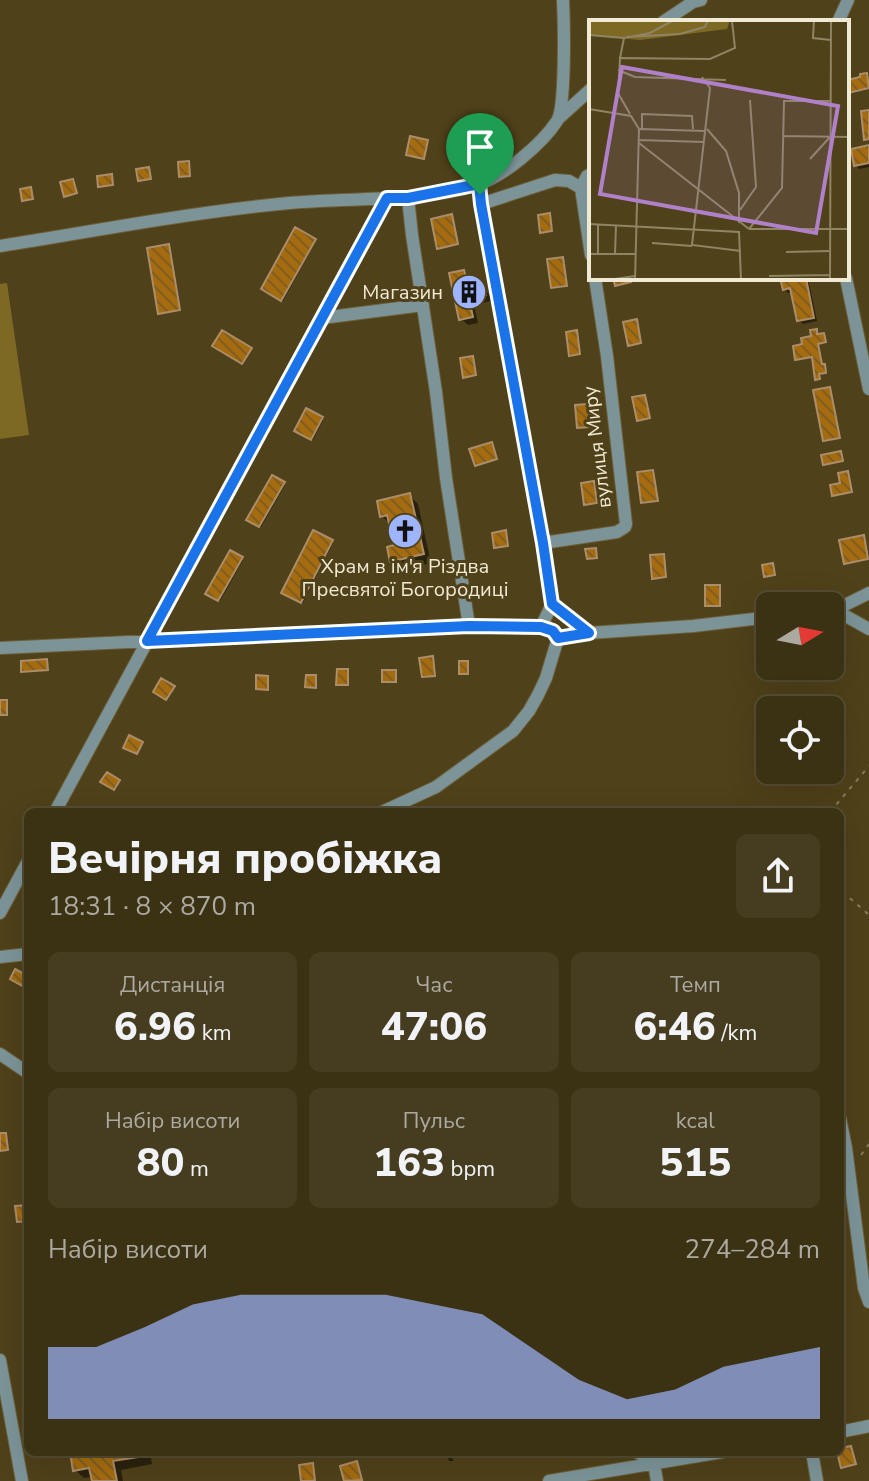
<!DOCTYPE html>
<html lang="uk">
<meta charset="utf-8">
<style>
body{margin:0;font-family:"Nunito Sans",sans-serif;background:#463d21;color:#f1f3f6;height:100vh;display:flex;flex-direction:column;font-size:30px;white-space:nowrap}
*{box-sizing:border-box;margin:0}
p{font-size:26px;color:#aca9a0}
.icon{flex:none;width:44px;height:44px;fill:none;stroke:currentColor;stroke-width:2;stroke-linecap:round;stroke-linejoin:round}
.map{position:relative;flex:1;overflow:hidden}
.details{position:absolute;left:24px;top:808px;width:820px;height:648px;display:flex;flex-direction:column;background:#3b3113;border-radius:12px;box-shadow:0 8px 32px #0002,0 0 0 2px #544c33}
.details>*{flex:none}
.needle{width:52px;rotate:80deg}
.fabs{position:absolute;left:756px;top:592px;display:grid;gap:16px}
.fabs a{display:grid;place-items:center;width:88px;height:88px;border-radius:12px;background:#3b3113;box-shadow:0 8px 32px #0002,0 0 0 2px #544c33;font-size:40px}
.pin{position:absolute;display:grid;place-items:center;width:68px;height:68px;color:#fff;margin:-82px -34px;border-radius:50% 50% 50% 0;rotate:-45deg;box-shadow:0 0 8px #0007}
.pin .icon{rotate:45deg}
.round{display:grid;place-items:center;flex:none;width:84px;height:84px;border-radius:12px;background:#463d21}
.headline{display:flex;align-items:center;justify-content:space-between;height:136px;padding:0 24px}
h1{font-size:44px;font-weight:800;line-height:60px}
.figures{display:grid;grid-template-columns:repeat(3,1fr);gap:12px;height:136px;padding:8px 24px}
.figures div{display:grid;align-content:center;border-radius:12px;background:#463d21;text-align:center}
.figures b{font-size:40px;font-weight:800}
.figures small{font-size:22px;font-weight:400}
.figures p{font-size:22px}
.chart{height:224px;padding:16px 24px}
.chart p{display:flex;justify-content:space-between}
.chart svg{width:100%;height:144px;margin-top:8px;fill:#9eb4fd;opacity:.7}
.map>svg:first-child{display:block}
</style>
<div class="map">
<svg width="869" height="1481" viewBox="0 0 869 1481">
<defs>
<pattern id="building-back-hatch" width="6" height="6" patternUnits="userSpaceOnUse" patternTransform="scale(2)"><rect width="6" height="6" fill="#a56c0f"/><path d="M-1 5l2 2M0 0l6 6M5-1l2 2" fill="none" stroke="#805d22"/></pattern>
</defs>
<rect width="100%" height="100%" fill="#4f4119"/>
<path fill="#7d6824" d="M7 283 29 435 0 439V284Z"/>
<path fill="#0007" d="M869 147V167L859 169 856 165Z
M315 240 316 241 283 301 264 290Z
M464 272 470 278 473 290 483 288 489 294 491 301 474 305 478 323 468 325 461 319Z
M782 278H808L817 321 803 324 799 320 793 292 788 293 784 289Z
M322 419 323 420 313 440 298 432Z
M283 484 285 485 261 527 250 521Z
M409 495 418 504 431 563 401 570 392 561 396 547 391 525 382 516Z
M332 541 333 543 303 603 285 594Z
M241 559 243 560 220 601 209 595Z
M72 1452H150L152 1464 121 1470 123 1481H94L93 1477 84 1478 75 1470Z
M447 1452H451L453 1461H449Z"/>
<path fill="url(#building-back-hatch)" stroke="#ab8d6a" stroke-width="2" d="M867 73 869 88 848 93 847 80 860 77V74Z
M869 110V139L864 140 861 111Z
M410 136 428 140 424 159 406 155Z
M869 145V163L854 166 851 149Z
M189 161 190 176 179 177 178 162Z
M149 167 151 179 138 181 136 169Z
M112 174 113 185 98 187 97 176Z
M73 179 77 193 64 197 60 182Z
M31 187 33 199 22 201 20 189Z
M550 213 552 231 540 233 538 215Z
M452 214 458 244 437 249 431 219Z
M295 227 316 239 281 301 261 289Z
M169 244 180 310 158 314 147 248Z
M563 257 567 286 551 288 547 259Z
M464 270 469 289 483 285 486 295 469 299 473 317 459 320 449 273Z
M613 278H630L631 282 615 286Z
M780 278H806L814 318 797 321 790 288 783 290Z
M637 319 641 343 628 346 623 322Z
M817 329V334L824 333 826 342 818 344 822 364H825L826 373 819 374 820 379 815 380 812 357 795 360 793 346 802 344 801 338 811 336 810 330Z
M222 330 252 348 242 364 212 346Z
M577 330 580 354 569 356 566 332Z
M473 356 476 375 463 378 460 358Z
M830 387 840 438 823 441 813 390Z
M645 395 650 418 637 421 632 397Z
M587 404 590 427 577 428 575 405Z
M306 408 323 417 311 440 294 431Z
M492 442 497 459 475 466 469 449Z
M841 451 843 461 823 465 821 455Z
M653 470 658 501 641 503 637 472Z
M848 471 852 492 832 496 830 485 840 483 838 473Z
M272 475 285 482 259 527 246 520Z
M594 481 597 503 584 505 581 483Z
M410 493 424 554 390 562 387 547 394 545 387 515 380 517 377 501Z
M313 530 333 540 301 603 281 593Z
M506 530 508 546 494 548 492 533Z
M864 535 868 559 844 564 839 540Z
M596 548 597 558 587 559 585 549Z
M230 550 243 557 218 601 205 594Z
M664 554 666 577 652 579 650 555Z
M773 563 775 575 764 577 762 565Z
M705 585H720V606H705Z
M433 656 435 676 422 677 419 658Z
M47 659 48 670 21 672V661Z
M459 661H468V674H459Z
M337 669H348V685H336Z
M382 670H396V682H382Z
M256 675 268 676V690L256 689Z
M306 675H316V688L305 687Z
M161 678 175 686 166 700 153 692Z
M0 700H7V715H0Z
M769 709 770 723 759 724 758 710Z
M129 735 143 742 137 754 123 748Z
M107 772 120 780 114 790 100 782Z
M15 969 28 976V989L10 979Z
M0 1133H6L8 1150 0 1151Z
M28 1205V1221L17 1222 15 1206Z
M851 1446 856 1464 841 1468 837 1452H840V1448Z
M70 1452H144L145 1456 113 1461 117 1481H92L89 1468 73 1471Z
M357 1461 362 1480 344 1481 340 1466Z
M313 1463 315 1481H301L299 1465Z"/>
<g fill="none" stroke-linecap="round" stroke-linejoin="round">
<g stroke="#6c5f3a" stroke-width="14">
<path id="minor" d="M663 22 693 2 701 0
M838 22 848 0
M559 118 591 89
M479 184 481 204 543 543 552 604 541 627
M581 188 587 176 591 174
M408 198 412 235 436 392 446 478 469 626
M481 204 555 180 569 181 581 188 591 255
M0 246C96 231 192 212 289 203 352 197 416 203 477 185 504 176 542 144 557 121 566 107 564 20 563 0
M846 278 869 389
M322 318 423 305
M543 543 617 532 625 527 626 524 607 356 595 278
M552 604 589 633
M830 610H835L869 593
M835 610 869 629
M0 648 469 626 541 627 553 631 558 638 589 633 693 626 770 617
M55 812 387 198
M382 812 436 787 513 731 529 711 538 695 546 678 558 638
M0 913 28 861
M0 957 28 954
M0 1054 28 1073
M840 1118 846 1148 864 1288 869 1302
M0 1360 22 1481
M840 1432 869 1426
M637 1452 654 1463
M652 1452 657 1481
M812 1452 817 1481
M549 1481 722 1452"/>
</g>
<path stroke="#877c5a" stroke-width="2" stroke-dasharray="4 6" stroke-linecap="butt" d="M830 812 869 766
M840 896 851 899 869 915
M861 1155 869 1144"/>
<use href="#minor" stroke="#7c9498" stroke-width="12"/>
</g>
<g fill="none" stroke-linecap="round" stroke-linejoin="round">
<g stroke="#fff" stroke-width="16">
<path id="route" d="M479 184 481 204 543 543 552 604 589 633 558 638 553 631 541 627 469 626 147 641 387 198H408Z"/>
</g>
<use href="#route" stroke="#1a73e8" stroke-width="10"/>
</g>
<defs>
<g id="building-disc" transform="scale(1.8)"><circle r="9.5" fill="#9eb4fd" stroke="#4f4119"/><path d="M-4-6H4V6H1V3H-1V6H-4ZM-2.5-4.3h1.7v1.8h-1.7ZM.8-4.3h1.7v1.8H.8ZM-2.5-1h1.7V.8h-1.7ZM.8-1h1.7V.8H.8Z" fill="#111"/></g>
<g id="church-disc" transform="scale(1.8)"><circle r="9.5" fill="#9eb4fd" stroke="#4f4119"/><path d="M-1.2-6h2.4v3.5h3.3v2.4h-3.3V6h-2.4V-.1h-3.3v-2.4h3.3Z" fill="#111"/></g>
</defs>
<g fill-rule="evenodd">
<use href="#building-disc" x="469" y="292"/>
<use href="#church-disc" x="405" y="531"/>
</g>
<g text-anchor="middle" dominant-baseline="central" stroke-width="6" stroke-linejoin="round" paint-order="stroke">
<g font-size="20" fill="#f0e9d3" stroke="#4f4119" text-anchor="end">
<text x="443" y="292">Магазин</text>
<text x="405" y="566" text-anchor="middle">Храм в ім'я Різдва<tspan x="405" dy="23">Пресвятої Богородиці</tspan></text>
</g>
<g font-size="20" fill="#f0e9d3" stroke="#4f4119">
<text transform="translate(597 447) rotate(-97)">вулиця Миру</text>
</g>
</g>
<g transform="translate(589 20)">
<rect width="260" height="260" fill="#4f4119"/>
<path d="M0 0H141L138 9 51 20 0 15Z" fill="#7d6824"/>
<path fill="none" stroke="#8f8463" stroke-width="2" d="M225 0 224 18 242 20M0 15 35 18M37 17 91 14 116 7 119 0M31 38 35 18 61 13 85 0M29 50 46 57 137 60M113 57 121 68 103 225 152 231M0 89 42 96 50 109 46 260M41 94 29 73 31 38 121 39 146 28 143 1M51 109 116 111M53 109V94L103 96 104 109M118 109 137 131 150 173V203M194 116 260 117M50 120 114 122M50 123 160 209M221 139 241 117M151 190 167 167 161 80M0 204 150 212 152 260M9 205V234M160 209 193 168 195 81H241M160 209H260M63 223 103 226M197 232 240 231M0 234H46M26 234 27 205M180 256 241 255M19 260 46 256M241 260 242 0"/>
<path fill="#b081c8" fill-opacity="0.15" stroke="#b081c8" stroke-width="4" d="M33 47 249 86 227 213 11 174Z"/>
<rect width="260" height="260" fill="none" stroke="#f0e9d3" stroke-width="4"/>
</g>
</svg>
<div class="fabs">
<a><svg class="needle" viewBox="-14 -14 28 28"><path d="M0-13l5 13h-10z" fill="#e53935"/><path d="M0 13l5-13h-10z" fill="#aca9a0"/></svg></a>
<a><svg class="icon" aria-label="locate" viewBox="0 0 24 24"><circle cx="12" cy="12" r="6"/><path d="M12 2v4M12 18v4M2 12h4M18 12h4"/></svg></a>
</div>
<div class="pin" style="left:480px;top:195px;background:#1e9e55"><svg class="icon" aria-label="arrive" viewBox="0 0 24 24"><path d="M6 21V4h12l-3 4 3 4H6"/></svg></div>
<section class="details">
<div class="headline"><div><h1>Вечірня пробіжка</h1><p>18:31 · 8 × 870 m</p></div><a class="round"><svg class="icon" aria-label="share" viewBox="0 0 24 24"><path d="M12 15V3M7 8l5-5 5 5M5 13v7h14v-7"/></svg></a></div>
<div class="figures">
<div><p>Дистанція</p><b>6.96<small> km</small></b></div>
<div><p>Час</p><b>47:06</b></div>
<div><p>Темп</p><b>6:46<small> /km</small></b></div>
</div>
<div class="figures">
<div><p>Набір висоти</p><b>80<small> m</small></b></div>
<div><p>Пульс</p><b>163<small> bpm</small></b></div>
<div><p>kcal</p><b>515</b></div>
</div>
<div class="chart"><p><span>Набір висоти</span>274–284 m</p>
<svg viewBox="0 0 160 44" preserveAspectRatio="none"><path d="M0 44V22L10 22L20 16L30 9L40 6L50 6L60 6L70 6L80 9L90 12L100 22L110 32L120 38L130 35L140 28L150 25L160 22V44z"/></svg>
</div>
</section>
</div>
